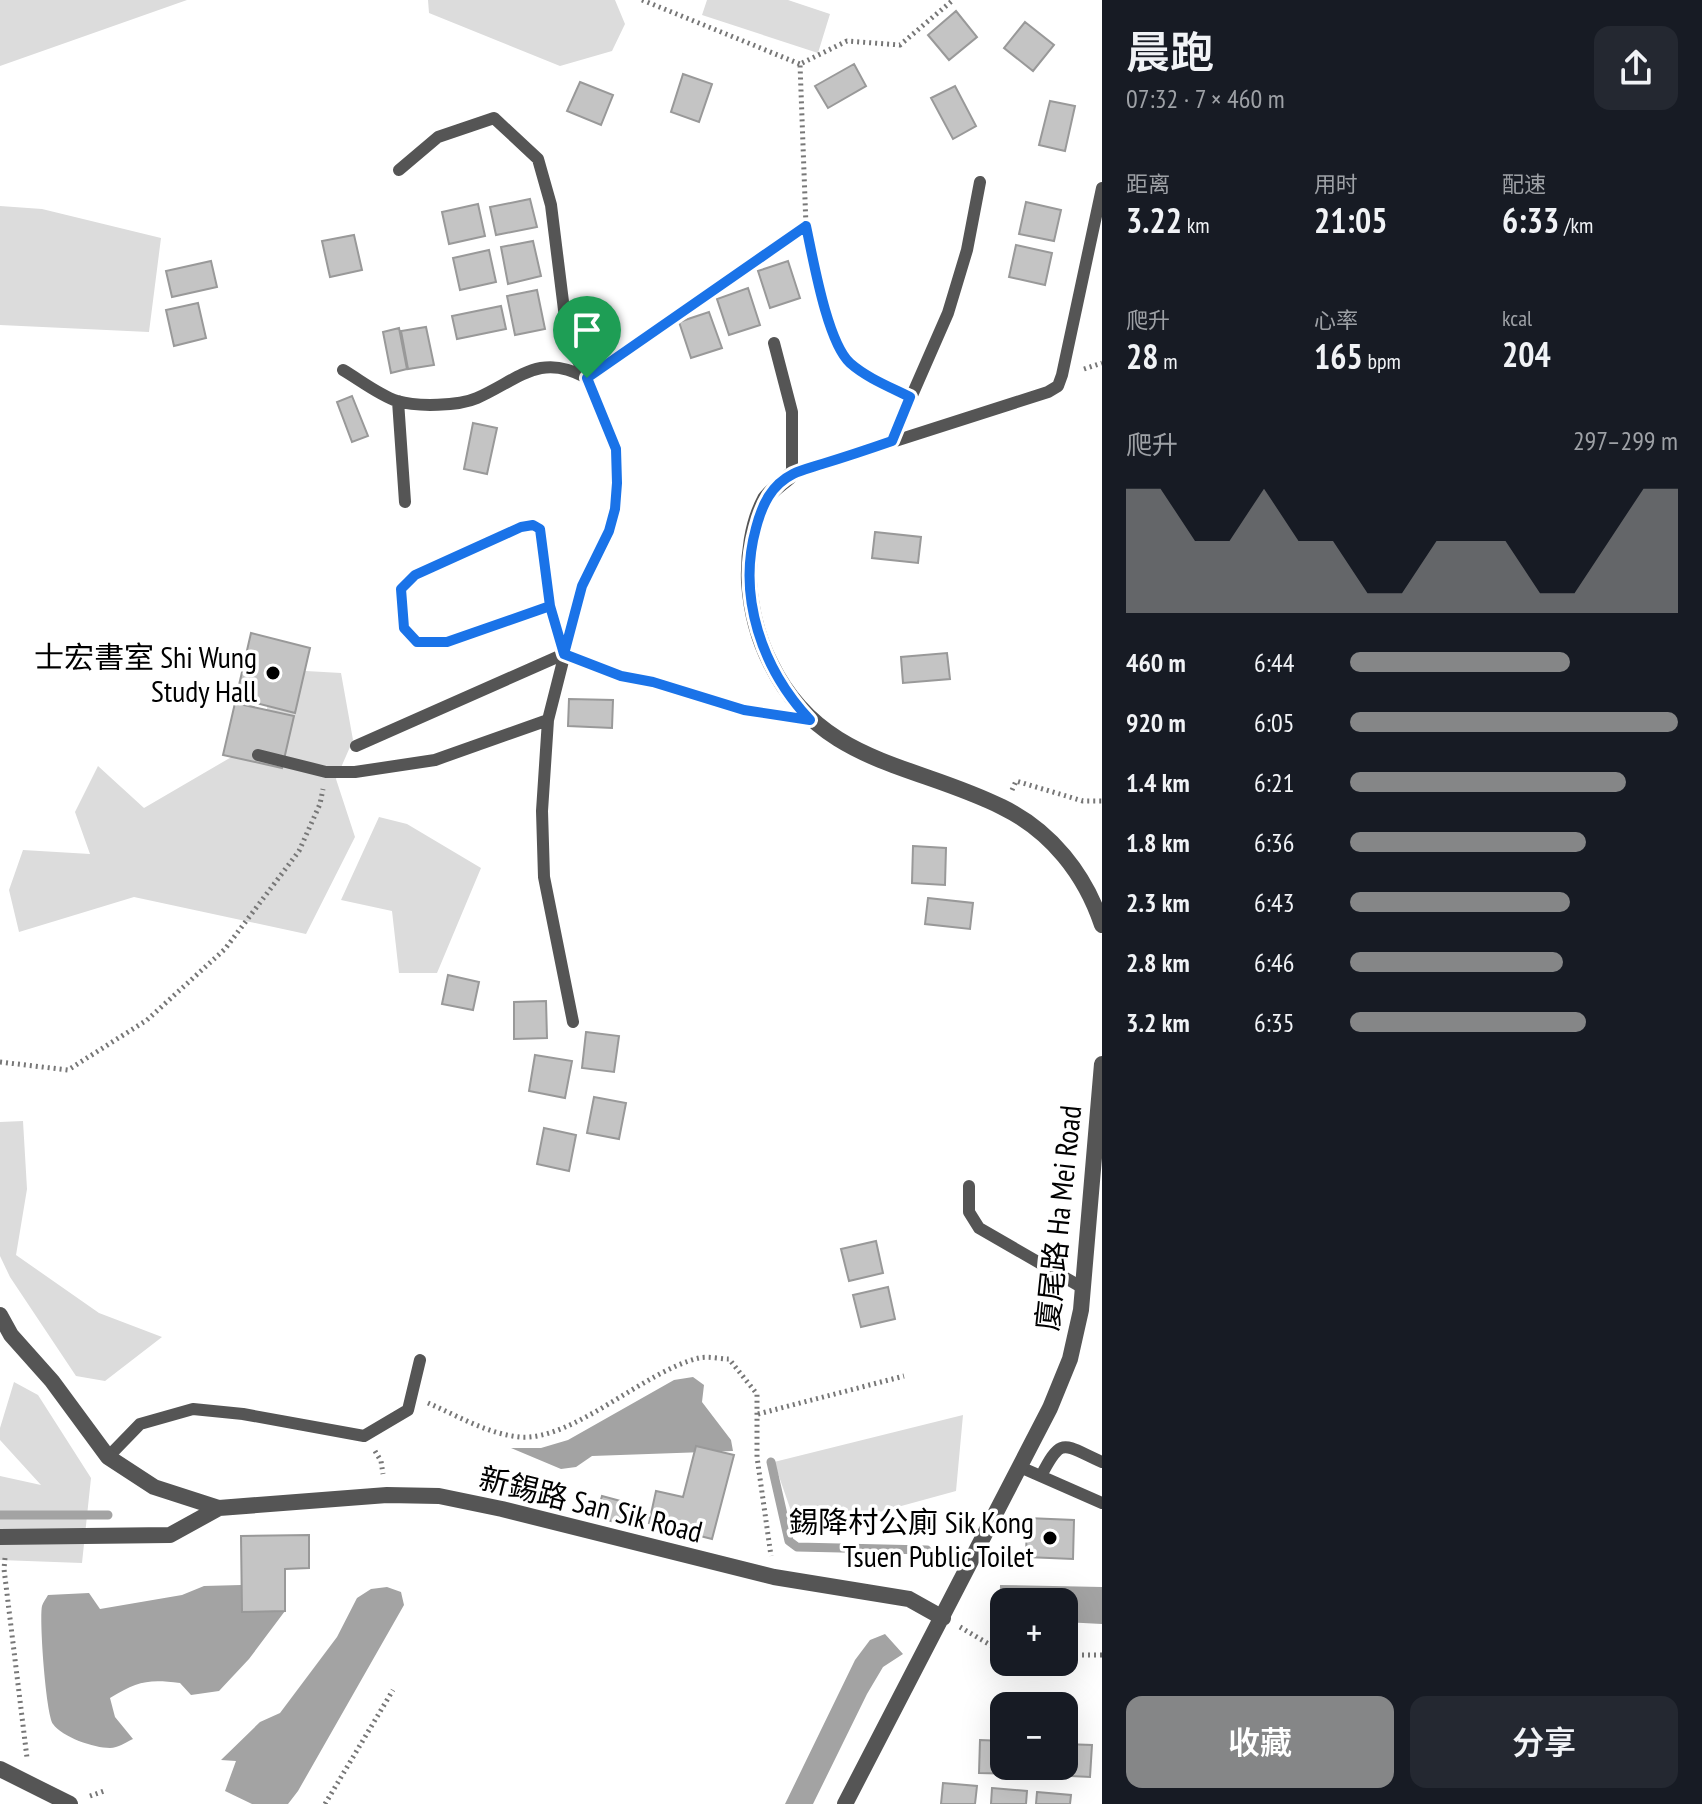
<!DOCTYPE html>
<html lang="zh">
<meta charset="utf-8">
<style>
body{margin:0;font-family:"PT Sans Narrow","Noto Sans SC",sans-serif;background:#242831;color:#f1f3f6;height:100vh;display:flex;flex-direction:column;font-size:30px;white-space:nowrap}
*{box-sizing:border-box;margin:0}
p{font-size:26px;color:#9ea1a6}
.icon{flex:none;width:44px;height:44px;fill:none;stroke:currentColor;stroke-width:2;stroke-linecap:round;stroke-linejoin:round}
.map{position:relative;flex:1;overflow:hidden}
.drawer{display:flex;flex-direction:column;background:#171b24;width:600px}
.drawer>*{flex:none}
.fabs{position:absolute;left:990px;top:1588px;display:grid;gap:16px}
.fabs a{display:grid;place-items:center;width:88px;height:88px;border-radius:16px;background:#171b24;box-shadow:0 8px 32px #0002;font-size:40px}
.pin{position:absolute;display:grid;place-items:center;width:68px;height:68px;color:#fff;margin:-82px -34px;border-radius:50% 50% 50% 0;rotate:-45deg;box-shadow:0 0 8px #0007}
.pin .icon{rotate:45deg}
.round{display:grid;place-items:center;flex:none;width:84px;height:84px;border-radius:16px;background:#242831}
.head{display:flex;align-items:center;justify-content:space-between;height:136px;padding:0 24px}
h1{font-size:44px;font-weight:600;line-height:60px}
.figures{display:grid;grid-template-columns:repeat(3,1fr);gap:12px;height:136px;padding:8px 24px}
.figures div{display:grid;align-content:center}
.figures b{font-size:34px;font-weight:600}
.figures small{font-size:22px;font-weight:400}
.figures p{font-size:22px}
.chart{height:224px;padding:16px 24px}
.chart p{display:flex;justify-content:space-between}
.chart svg{width:100%;height:144px;margin-top:8px;fill:#858687;opacity:.7}
.button{display:flex;gap:16px;margin-top:auto;padding:16px 24px}
.button a{flex:1;height:92px;border-radius:16px;background:#858687;color:#fff;font-size:32px;font-weight:600;line-height:92px;text-align:center}
.button a+a{background:#242831;color:#f1f3f6}
ul{padding:0 24px;list-style:none;font-size:26px}
li{display:grid;grid-template-columns:128px 96px 1fr;align-items:center;height:60px}
li i{height:20px;border-radius:10px;background:#858687}
main{display:flex;flex:1;min-height:0}
.map>svg:first-child{display:block}
</style>
<main>
<div class="map">
<svg width="1102" height="1804" viewBox="0 0 1102 1804">
<rect width="100%" height="100%" fill="#fff"/>
<path fill="#dcdcdc" d="M0 0H187L0 66Z
M428 0H615L625 24 612 51 560 66 429 13Z
M707 0H788L830 14 818 53 702 15Z
M0 206 42 209 161 238 149 332 0 325Z
M271 669 341 673 353 740 336 779 355 837 306 934 134 897 19 932 9 890 23 850 90 854 75 812 98 766 144 808 264 738Z
M379 817 407 824 481 868 437 973H399L392 911 341 900Z
M23 1121 27 1189 16 1255 99 1313 162 1337 105 1381 76 1376 10 1277 0 1256V1122Z
M14 1382 38 1395 91 1478 82 1563 0 1560V1476L41 1485 0 1440V1428Z
M963 1415 956 1491 799 1534 774 1462Z"/>
<path fill="#a3a3a3" d="M693 1377 704 1385 702 1402 731 1440 733 1451 592 1456 576 1467 561 1469 511 1448H541L568 1440 674 1380Z
M241 1585 242 1612 285 1611 249 1659 219 1691 191 1695 180 1683C148 1679 138 1681 110 1698L115 1717 133 1739C126 1742 118 1748 110 1748 94 1748 62 1737 53 1724 46 1714 39 1620 42 1606 43 1602 46 1599 48 1595L89 1593 100 1609 182 1595 204 1586Z
M1000 1585 1102 1587V1624L1064 1622V1602H1004V1626H999Z
M387 1587 401 1592 404 1605 298 1791 288 1804H252L225 1791 236 1761 221 1760 260 1722 280 1713 337 1637 357 1598 371 1589Z
M885 1634 903 1654 883 1667 867 1694 813 1804H785L855 1660 870 1640Z"/>
<g fill="none" stroke-linecap="round" stroke-linejoin="round">
<path stroke="#a3a3a3" stroke-width="9" d="M771 1462 789 1541 797 1547 927 1550
M0 1515H108"/>
</g>
<path fill="#c4c4c4" stroke="#999" stroke-width="2" d="M956 11 977 37 949 60 928 35Z
M1025 22 1054 45 1033 71 1004 48Z
M854 64 866 86 828 108 815 86Z
M683 74 712 84 699 122 671 112Z
M580 82 613 95 601 125 567 111Z
M955 86 976 126 953 139 931 98Z
M1050 101 1075 106 1065 151 1039 145Z
M530 199 537 227 496 235 490 207Z
M1026 202 1061 210 1054 241 1019 234Z
M478 204 485 236 449 244 442 212Z
M354 235 362 270 330 277 322 241Z
M533 241 541 276 508 284 501 247Z
M1016 245 1052 253 1045 285 1009 277Z
M489 250 496 282 460 290 453 258Z
M211 261 217 287 172 297 166 271Z
M788 261 800 298 770 308 758 271Z
M748 288 760 325 729 335 717 299Z
M537 290 545 329 515 335 507 296Z
M198 303 206 338 174 346 166 310Z
M501 306 506 329 457 339 452 316Z
M709 312 722 348 691 358 679 322Z
M426 327 434 365 408 369 401 331Z
M399 328 407 369 391 373 383 332Z
M352 396 368 436 352 442 337 402Z
M473 423 497 428 487 474 464 469Z
M875 532 921 537 918 563 872 558Z
M251 633 310 648 295 713 236 698Z
M947 653 950 679 903 683 901 657Z
M569 699 613 700 612 728 568 726Z
M235 703 294 716 282 768 223 755Z
M913 846 946 848 945 885 912 883Z
M928 898 973 903 970 929 925 924Z
M448 975 479 982 473 1010 442 1004Z
M546 1001 547 1038 514 1039V1002Z
M586 1032 619 1036 614 1072 582 1068Z
M535 1055 572 1061 565 1098 529 1091Z
M594 1097 626 1103 619 1139 587 1133Z
M544 1128 576 1135 569 1171 537 1164Z
M876 1241 883 1273 849 1281 841 1249Z
M888 1287 895 1319 861 1327 853 1295Z
M696 1446 734 1455 712 1539 649 1523 656 1491 683 1497Z
M602 1496 639 1506 634 1527 596 1517Z
M1027 1518 1074 1520 1073 1559 1026 1557Z
M309 1535V1568L285 1569V1611L242 1612 241 1536Z
M980 1740 1004 1741V1766H1019L1018 1774 979 1773Z
M1064 1744 1092 1745 1090 1777 1051 1775V1766H1064Z
M943 1783 977 1786 975 1804H941Z
M992 1788 1027 1791 1026 1804H991Z
M1037 1792 1071 1795 1070 1804H1036Z"/>
<g fill="none" stroke-linecap="round" stroke-linejoin="round">
<path stroke="#777" stroke-width="5" stroke-dasharray="2 4" stroke-linecap="butt" d="M642 0 800 64
M806 226 826 315 848 361 896 390
M601 368 806 226 800 64 847 41 900 45 953 0
M1084 369 1102 363
M1012 790 1016 781 1083 801H1102
M0 1062 68 1070 147 1020 225 949 299 851 320 804 323 789
M428 1403C458 1416 488 1434 520 1437 573 1441 644 1371 699 1358 708 1356 720 1359 729 1359L757 1394V1457L771 1556
M758 1414 904 1376
M375 1451 381 1461 383 1474
M5 1558 4 1569 27 1758
M960 1627 1004 1653
M1064 1655H1102
M90 1796 104 1791
M325 1804 393 1690"/>
<path stroke="#555" stroke-width="12" d="M399 170 438 137 494 118 538 159 551 205 568 342 587 378 616 449 615 509 609 531 582 586 548 720 542 811 544 877 573 1022
M774 343 792 412V474L1048 392 1058 386 1062 375 1102 188
M343 370C360 380 379 395 397 401 417 407 459 406 477 398 518 380 539 352 585 377
M398 401 405 502
M892 441 948 313 967 250 980 182
M550 606 447 642H417L404 628 401 589 415 575 521 527 533 525 540 529 550 606 563 651
M356 746 564 654 621 676 653 682 744 710 810 720
M258 755 326 772H355L435 760 548 720
M969 1186V1212L979 1228 1083 1288
M108 1457 140 1424 193 1409 243 1414 364 1436 408 1410 420 1360
M1020 1467 1102 1503
M1041 1476C1062 1435 1063 1445 1102 1462"/>
<path stroke="#555" stroke-width="16" d="M792 474C784 482 771 490 765 499 752 523 748 556 749 582 751 611 758 639 771 664 820 764 914 763 1002 807 1051 831 1085 874 1102 925
M0 1315 11 1335 52 1381 108 1457 154 1487 219 1508
M0 1537 170 1535 219 1508 387 1495 439 1496 502 1509 774 1577 909 1599 943 1618
M0 1769 70 1804
M845 1804 1050 1408 1070 1359 1081 1310 1102 1064"/>
</g>
<g fill="none" stroke-linecap="round" stroke-linejoin="round">
<g stroke="#fff" stroke-width="16">
<path id="route" d="M587 378 616 449 617 483 615 509 609 531 582 586 564 654 550 606 540 529 533 525 521 527 415 575 401 589 404 628 417 642H447L550 606 564 654 621 676 653 682 744 710 810 720C762 669 737 597 756 528 762 505 771 485 793 474 801 470 813 467 822 464 845 457 869 449 892 441L910 397C890 387 867 378 850 363 827 342 813 258 806 226L587 378"/>
</g>
<use href="#route" stroke="#1a73e8" stroke-width="10"/>
</g>
<g fill="#000" stroke="#fff" stroke-width="3">
<circle cx="273" cy="673" r="8"/>
<circle cx="1050" cy="1538" r="8"/>
</g>
<g text-anchor="middle" dominant-baseline="central" stroke-width="7" stroke-linejoin="round" paint-order="stroke">
<g font-size="30" fill="#000" stroke="#fff" text-anchor="end">
<text x="257" y="656">士宏書室 Shi Wung<tspan x="257" dy="34">Study Hall</tspan></text>
<text x="1034" y="1521">錫降村公廁 Sik Kong<tspan x="1034" dy="34">Tsuen Public Toilet</tspan></text>
</g>
<g font-size="30" fill="#000" stroke="#fff">
<text transform="translate(1058 1218) rotate(-84)">廈尾路 Ha Mei Road</text>
<text transform="translate(591 1504) rotate(14)">新錫路 San Sik Road</text>
</g>
</g>
</svg>
<div class="fabs">
<a>+</a>
<a>−</a>
</div>
<div class="pin" style="left:587px;top:378px;background:#1e9e55"><svg class="icon" aria-label="arrive" viewBox="0 0 24 24"><path d="M6 21V4h12l-3 4 3 4H6"/></svg></div>
</div>
<section class="drawer">
<div class="head"><div><h1>晨跑</h1><p>07:32 · 7 × 460 m</p></div><a class="round"><svg class="icon" aria-label="share" viewBox="0 0 24 24"><path d="M12 15V3M7 8l5-5 5 5M5 13v7h14v-7"/></svg></a></div>
<div class="figures">
<div><p>距离</p><b>3.22<small> km</small></b></div>
<div><p>用时</p><b>21:05</b></div>
<div><p>配速</p><b>6:33<small> /km</small></b></div>
</div>
<div class="figures">
<div><p>爬升</p><b>28<small> m</small></b></div>
<div><p>心率</p><b>165<small> bpm</small></b></div>
<div><p>kcal</p><b>204</b></div>
</div>
<div class="chart"><p><span>爬升</span>297–299 m</p>
<svg viewBox="0 0 160 44" preserveAspectRatio="none"><path d="M0 44V6L10 6L20 22L30 22L40 6L50 22L60 22L70 38L80 38L90 22L100 22L110 22L120 38L130 38L140 22L150 6L160 6V44z"/></svg>
</div>
<ul>
<li><b>460 m</b>6:44<i style="width:67%"></i></li>
<li><b>920 m</b>6:05<i style="width:100%"></i></li>
<li><b>1.4 km</b>6:21<i style="width:84%"></i></li>
<li><b>1.8 km</b>6:36<i style="width:72%"></i></li>
<li><b>2.3 km</b>6:43<i style="width:67%"></i></li>
<li><b>2.8 km</b>6:46<i style="width:65%"></i></li>
<li><b>3.2 km</b>6:35<i style="width:72%"></i></li>
</ul>
<div class="button"><a>收藏</a><a>分享</a></div>
</section>
</main>
